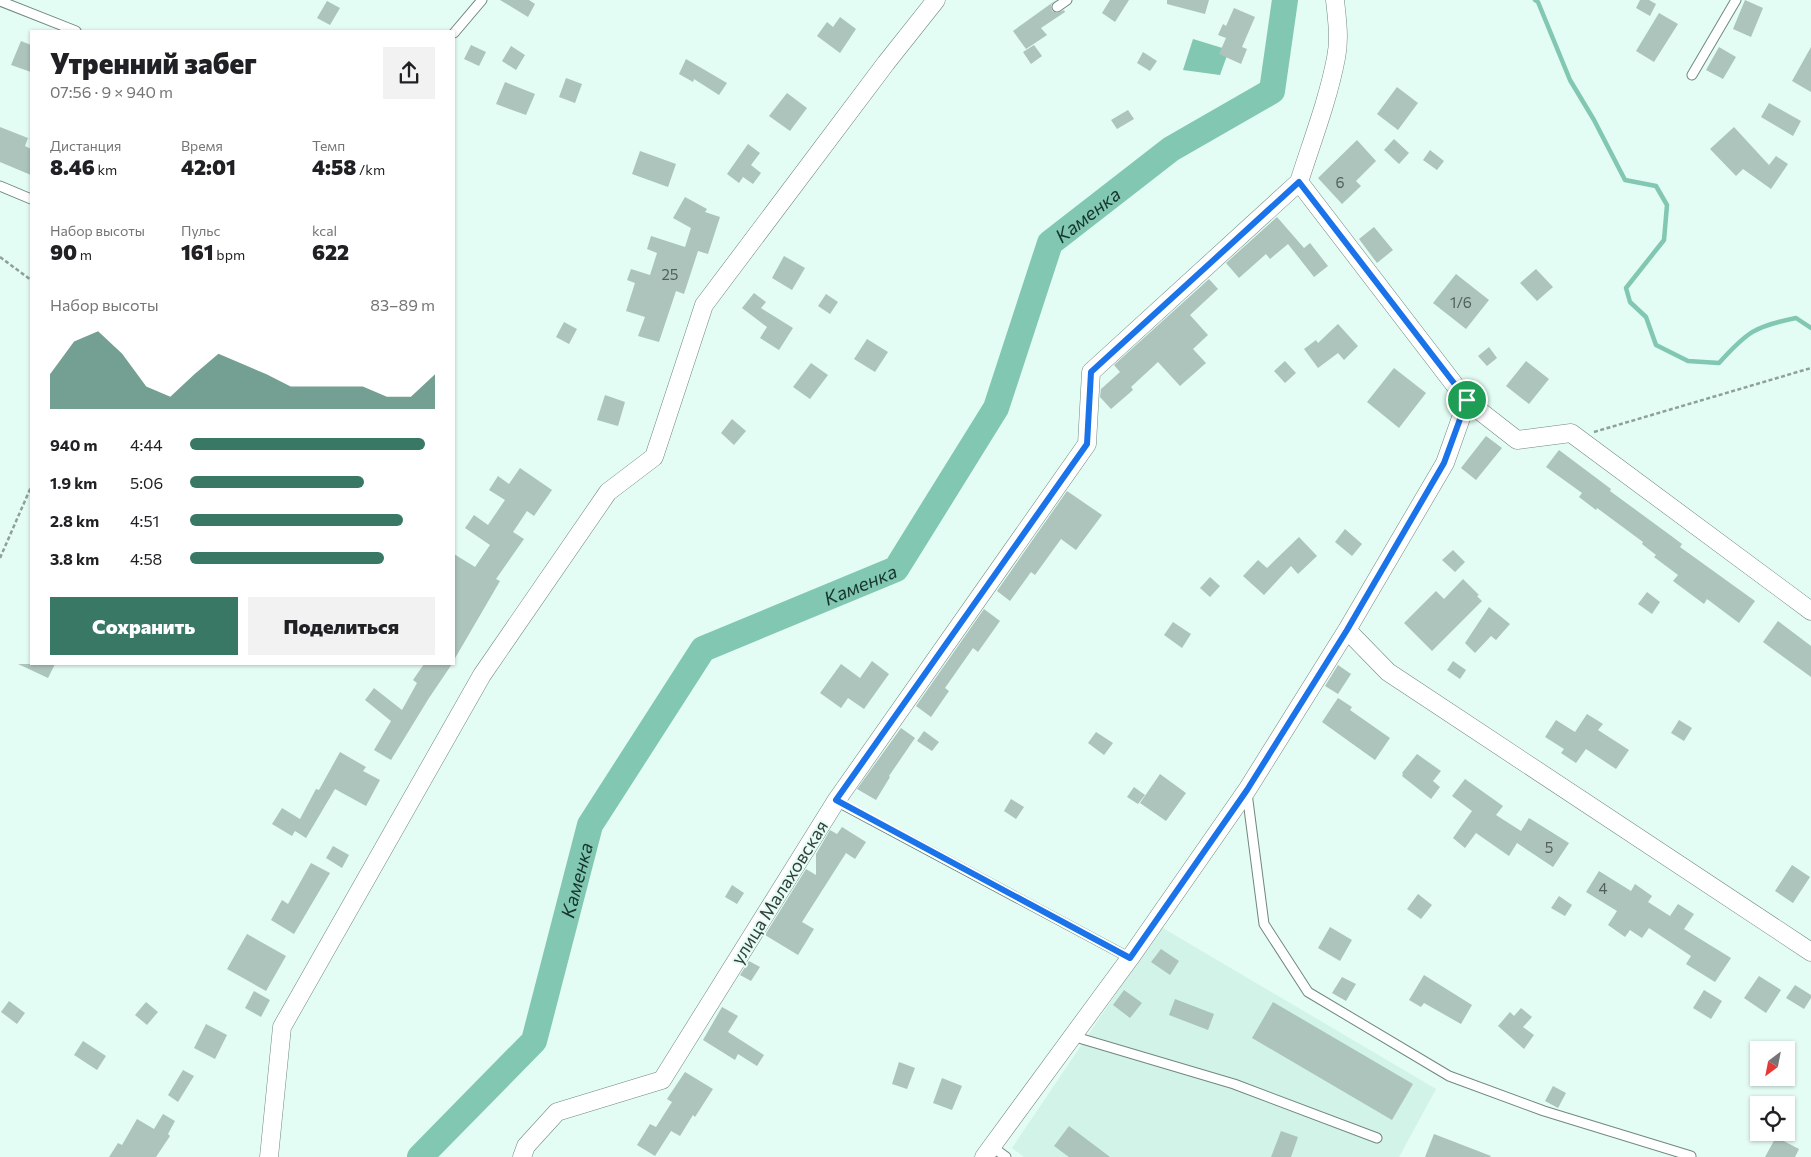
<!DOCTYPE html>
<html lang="ru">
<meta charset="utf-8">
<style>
body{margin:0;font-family:Commissioner,sans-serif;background:#f2f2f2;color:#202124;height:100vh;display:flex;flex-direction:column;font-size:19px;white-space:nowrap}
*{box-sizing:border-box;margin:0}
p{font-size:16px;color:#757577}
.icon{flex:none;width:28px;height:28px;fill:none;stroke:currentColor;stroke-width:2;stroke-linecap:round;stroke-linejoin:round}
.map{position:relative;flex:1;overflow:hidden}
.side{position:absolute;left:30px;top:30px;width:425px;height:635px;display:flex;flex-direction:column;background:#fff;border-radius:0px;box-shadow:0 1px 4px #0004}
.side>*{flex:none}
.needle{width:32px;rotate:212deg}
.fabs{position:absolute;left:1750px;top:1041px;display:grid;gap:10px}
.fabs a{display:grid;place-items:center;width:45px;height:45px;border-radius:0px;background:#fff;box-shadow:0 1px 4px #0004;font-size:25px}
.pin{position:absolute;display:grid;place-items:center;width:42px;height:42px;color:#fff;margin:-21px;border:2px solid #fff;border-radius:50%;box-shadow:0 1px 5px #0007}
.round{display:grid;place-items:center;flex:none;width:52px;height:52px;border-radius:0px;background:#f2f2f2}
.head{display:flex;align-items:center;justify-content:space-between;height:85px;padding:0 20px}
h1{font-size:28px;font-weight:800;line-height:38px}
.metrics{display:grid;grid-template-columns:repeat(3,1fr);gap:8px;height:85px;padding:5px 20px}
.metrics div{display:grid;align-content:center}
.metrics b{font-size:21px;font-weight:800}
.metrics small{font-size:14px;font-weight:400}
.metrics p{font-size:14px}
.chart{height:140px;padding:10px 20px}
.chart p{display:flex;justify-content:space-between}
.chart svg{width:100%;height:90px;margin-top:5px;fill:#387865;opacity:.7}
.primary-button{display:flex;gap:10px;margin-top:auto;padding:10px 20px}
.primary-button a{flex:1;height:58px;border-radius:0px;background:#387865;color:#fff;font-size:20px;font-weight:800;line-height:58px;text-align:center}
.primary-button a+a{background:#f2f2f2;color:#202124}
ul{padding:0 20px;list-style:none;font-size:16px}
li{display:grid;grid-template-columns:80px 60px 1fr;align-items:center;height:38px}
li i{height:12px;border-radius:6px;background:#387865}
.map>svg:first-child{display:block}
</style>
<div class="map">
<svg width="1811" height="1157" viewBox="0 0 1811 1157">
<rect width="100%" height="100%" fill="#e3fcf4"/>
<path fill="#d2f3e7" d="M1161 927 1436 1089 1399 1157H1024L1012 1148Z"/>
<path fill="#81c7b1" d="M1193 39 1229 50 1220 75 1183 70Z"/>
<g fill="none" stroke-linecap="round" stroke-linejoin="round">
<path stroke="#81c7b1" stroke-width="4.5" d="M1535 0 1538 2 1570 80 1594 120 1625 180 1656 186 1667 205 1664 240 1626 288 1630 302 1646 317 1656 345 1688 361 1719 363C1747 332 1755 326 1796 318L1811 328"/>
<path stroke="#81c7b1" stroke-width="26" id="s1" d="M420 1157 534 1041 590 825 703 649 896 569 996 408 1050 243 1171 149 1272 91 1285 0"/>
</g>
<path fill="#acc4bb" d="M500 0H529L535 4 528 17Z
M1056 0 1051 5 1052 11 1057 13 1064 10 1065 12 1041 28 1047 35 1026 49 1013 31Z
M1110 0H1129L1115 22 1102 13Z
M1167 0H1209L1205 14 1167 4Z
M1640 0H1649L1656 4 1650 16 1636 8Z
M1745 0 1763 8 1751 37 1733 29Z
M327 1 340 8 330 25 317 18Z
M1234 8 1255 17 1242 47 1247 49 1241 64 1219 54 1226 38 1218 35 1223 24 1226 26Z
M1659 13 1678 24 1654 62 1636 51Z
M840 17 856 29 840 53 817 36 827 22 833 27Z
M21 41 31 45V72L11 65Z
M471 45 486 52 479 66 464 59Z
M1034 45 1042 56 1031 64 1023 52Z
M511 46 525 55 516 70 502 61Z
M1719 47 1736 57 1723 79 1706 70Z
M1811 47V92L1792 81Z
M1143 52 1157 61 1150 71 1137 63Z
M686 59 727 83 719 95 694 79 693 82 679 74Z
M566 78 582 84 575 103 559 97Z
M505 82 535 94 526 115 496 104Z
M1397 87 1418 103 1398 130 1377 114Z
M787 93 807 108 790 131 769 116Z
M1769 103 1801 121 1793 136 1761 117Z
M1128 110 1134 119 1117 129 1111 120Z
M0 127 28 138 25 146 31 149V175L0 162Z
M1734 127 1769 165 1776 156 1788 164 1771 189 1743 169 1736 176 1710 149Z
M1394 139 1409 153 1399 164 1384 150Z
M1357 140 1376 161 1356 181 1361 186 1342 204 1318 178Z
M748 144 760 153 751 165 761 173 753 184 743 177 739 183 727 174Z
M1430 150 1444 161 1437 170 1423 160Z
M640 151 676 164 668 187 632 174Z
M685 197 707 209 705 212 720 217 708 254 698 251 684 294 676 291 659 342 638 336 645 317 626 311 635 283 627 280 631 269 650 275 657 253 647 249 651 236 685 247 691 228 673 218Z
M1277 217 1304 248 1310 243 1328 266 1314 277 1288 244 1270 259 1266 254 1239 278 1226 263Z
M1374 227 1393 250 1377 263 1359 239Z
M784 256 805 268 792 290 772 278Z
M1536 269 1553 287 1537 301 1520 283Z
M1456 274 1489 300 1466 329 1433 303Z
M1209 279 1218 289 1190 315 1208 335 1193 349 1206 363 1180 386 1158 362 1131 387 1133 390 1111 409 1100 397 1101 389 1120 372 1114 365Z
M754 293 766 302 761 308 793 328 779 350 760 338 767 327 742 308Z
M826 294 838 302 830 314 818 306Z
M564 322 577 329 569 344 556 337Z
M1338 324 1358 346 1344 360 1338 353 1318 368 1304 349 1316 340 1318 343Z
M867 339 888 352 875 372 854 359Z
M1489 347 1497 358 1487 366 1478 356Z
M1285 361 1296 373 1285 383 1274 371Z
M1526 361 1549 379 1529 404 1506 386Z
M811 363 828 375 810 399 793 387Z
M1394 368 1426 393 1399 428 1367 402Z
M605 395 625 402 618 426 597 420Z
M732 419 746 431 734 445 721 433Z
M1486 436 1502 448 1476 480 1461 468Z
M1559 450 1611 489 1610 491 1670 535 1682 544 1680 547 1755 601 1739 623 1707 599 1704 604 1673 581 1678 575 1654 557 1656 555 1642 544 1643 542 1597 508 1596 510 1579 497 1582 493 1546 467Z
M520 468 552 490 534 516 527 511 513 532 524 539 496 579 500 581 454 660V554L475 567 490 545 465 528 474 515 488 525 505 500 489 490 498 476 509 484Z
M1067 491 1102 515 1076 550 1061 539 1035 575 1031 572 1010 601 997 591Z
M1345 529 1362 544 1352 556 1335 542Z
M1299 537 1317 556 1298 574 1291 566 1264 595 1243 576 1258 560 1267 568Z
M1453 550 1465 562 1455 572 1442 560Z
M1210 577 1220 586 1210 597 1200 588Z
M1463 579 1479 595 1477 596 1482 601 1432 651 1404 623 1436 591 1444 599Z
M1647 592 1660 602 1652 614 1638 604Z
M1489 607 1510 624 1496 640 1491 636 1475 653 1465 643Z
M984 609 1000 621 978 652 973 648 945 688 949 691 931 717 916 706Z
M1778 621 1811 646V677L1763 642Z
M1173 622 1191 634 1182 648 1164 635Z
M872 661 889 674 864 709 848 698 841 708 820 693 841 664 860 678Z
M1453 661 1466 670 1460 679 1447 670Z
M18 664H55L48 678Z
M424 664H452L429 698 391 760 374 750 391 721 365 700 374 688 402 710 417 683 413 680Z
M1338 665 1351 674 1338 694 1325 686Z
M1338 698 1352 707 1350 710 1390 738 1375 760 1322 722Z
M1587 714 1603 724 1598 730 1629 750 1616 769 1586 749 1576 763 1561 753 1564 749 1545 737 1556 720 1575 732Z
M1679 720 1692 728 1684 741 1671 733Z
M901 728 915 738 889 776 890 777 876 800 857 789Z
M924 731 939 742 932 751 917 741Z
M1096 732 1113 743 1104 755 1088 743Z
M340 752 366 767 363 771 380 780 366 806 335 789 306 838 295 831 292 836 272 824 282 808 300 819 316 789 319 790Z
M1417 754 1441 771 1433 781 1440 787 1431 799 1402 776 1403 774 1402 773Z
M1160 774 1186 793 1166 821 1140 803Z
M1465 779 1503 806 1496 815 1521 831 1529 818 1569 843 1553 867 1517 843 1509 856 1476 833 1465 848 1453 838 1472 811 1452 796Z
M1134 787 1145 795 1138 804 1127 797Z
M1011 799 1024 807 1016 819 1004 811Z
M842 827 866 842 855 859 846 853 802 922 814 929 798 955 765 935 806 869 816 875V854L830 830 837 834Z
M333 846 349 855 342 868 326 858Z
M311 863 330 873 294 934 271 920 282 900 288 904Z
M1792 865 1810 877 1793 903 1775 891Z
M1599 871 1631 891 1635 884 1652 896 1648 902 1670 916 1678 904 1694 914 1684 929 1731 958 1715 982 1686 964 1691 956 1649 928 1642 938 1630 930 1625 937 1608 925 1617 911 1586 892Z
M732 885 744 893 737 904 725 897Z
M1418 894 1432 905 1421 919 1407 909Z
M1559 896 1572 905 1565 916 1551 908Z
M1330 927 1352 940 1340 961 1318 948Z
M247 934 286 956 266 991 227 969Z
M1161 949 1179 961 1170 975 1151 962Z
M749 961 760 967 751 981 740 975Z
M1424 975 1472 1005 1461 1024 1424 1003 1421 1007 1409 1000Z
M1759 976 1781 990 1766 1013 1744 998Z
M1342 977 1356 984 1346 1001 1332 993Z
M1795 985 1811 995V998L1804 1009 1786 998Z
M1124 990 1142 1003 1130 1018 1113 1005Z
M1704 990 1722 1001 1711 1019 1693 1008Z
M254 991 270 1000 261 1017 245 1008Z
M1175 999 1214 1014 1208 1030 1169 1015Z
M9 1001 25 1013 17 1024 1 1012Z
M146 1002 158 1012 147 1025 135 1015Z
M1273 1002 1413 1084 1392 1120 1252 1038Z
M722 1007 738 1016 728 1032 764 1055 757 1066 738 1054 735 1060 703 1040Z
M1521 1008 1532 1017 1523 1027 1534 1035 1524 1049 1498 1026 1510 1012 1514 1016Z
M206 1024 227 1035 215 1059 194 1048Z
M83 1041 106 1056 97 1070 74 1055Z
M899 1062 915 1068 907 1089 892 1084Z
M183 1070 194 1076 178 1102 168 1095Z
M685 1072 713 1089 695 1117 693 1115 680 1136 671 1131 655 1156 637 1145 650 1124 656 1127 672 1102 667 1099Z
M942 1078 962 1086 952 1110 933 1103Z
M1553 1086 1566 1093 1558 1108 1545 1101Z
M163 1114 175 1121 168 1134 170 1136 156 1157H109L118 1143 122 1145 137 1119 154 1129Z
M1069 1126 1110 1157H1069L1054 1146Z
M1281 1131 1298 1137 1291 1157H1271Z
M1434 1134 1491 1156 1490 1157H1425Z
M1776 1137 1799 1149 1795 1157H1765Z"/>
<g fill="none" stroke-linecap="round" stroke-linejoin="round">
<g stroke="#718880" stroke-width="11">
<path id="service" d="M0 1 76 31
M1057 7 1067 0
M454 33 482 0
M1692 75 1736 0
M0 186 31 199
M1247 793 1264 924 1308 992 1449 1076 1544 1111 1691 1156 1690 1157
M836 801 1130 958
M1072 1036 1234 1084 1377 1138
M991 1146 1006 1157"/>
</g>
<g stroke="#718880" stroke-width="19">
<path id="minor" d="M1467 401 1517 440 1571 433 1811 611
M1347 630 1388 672 1811 952
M269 1157 282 1027 482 675 608 492 654 457 704 305 886 63 936 0
M522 1157 526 1146 557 1112 662 1080 836 801 1087 444 1091 372 1299 182
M984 1157 1130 958 1247 790 1347 630 1445 463 1467 401 1299 182C1312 141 1328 100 1336 58 1340 39 1337 19 1335 0"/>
</g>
<path stroke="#8fa09b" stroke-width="2.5" stroke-dasharray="4 2.5" stroke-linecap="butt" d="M0 257 31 280
M1594 432 1811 368
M0 558 31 487"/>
<use href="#service" stroke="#fff" stroke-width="9"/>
<use href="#minor" stroke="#fff" stroke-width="18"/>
</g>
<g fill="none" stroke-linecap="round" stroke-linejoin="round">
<g stroke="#fff" stroke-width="10">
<path id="route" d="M1299 182 1467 400 1444 463 1347 630 1247 790 1130 958 836 800 1087 444 1091 372Z"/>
</g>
<use href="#route" stroke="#1a73e8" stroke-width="6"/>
</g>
<g text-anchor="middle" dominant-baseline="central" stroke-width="4" stroke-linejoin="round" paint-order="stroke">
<g font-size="15" fill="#52605b">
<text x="1340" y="182">6</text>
<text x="670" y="274">25</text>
<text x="1461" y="302">1/6</text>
<text x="1549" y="847">5</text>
<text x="1603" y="888">4</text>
</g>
<g font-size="18" fill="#343e3b" stroke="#e3fcf4">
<text transform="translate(779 892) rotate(-58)">улица Малаховская</text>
</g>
<g font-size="19" font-style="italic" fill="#15362d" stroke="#e3fcf4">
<text stroke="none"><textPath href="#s1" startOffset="1214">Каменка</textPath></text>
<text stroke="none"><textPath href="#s1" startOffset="765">Каменка</textPath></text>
<text stroke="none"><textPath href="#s1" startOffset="329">Каменка</textPath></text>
</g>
</g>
</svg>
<div class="fabs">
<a><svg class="needle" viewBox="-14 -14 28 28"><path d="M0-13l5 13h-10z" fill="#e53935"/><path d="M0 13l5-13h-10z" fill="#757577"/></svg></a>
<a><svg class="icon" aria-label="locate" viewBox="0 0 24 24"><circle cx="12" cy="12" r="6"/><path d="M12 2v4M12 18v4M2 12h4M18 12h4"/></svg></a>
</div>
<div class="pin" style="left:1467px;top:400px;background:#1e9e55"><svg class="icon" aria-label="arrive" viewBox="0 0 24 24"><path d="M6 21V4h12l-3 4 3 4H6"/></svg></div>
<section class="side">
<div class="head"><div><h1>Утренний забег</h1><p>07:56 · 9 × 940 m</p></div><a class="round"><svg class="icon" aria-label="share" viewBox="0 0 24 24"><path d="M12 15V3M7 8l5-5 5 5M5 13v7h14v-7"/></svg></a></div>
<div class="metrics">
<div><p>Дистанция</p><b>8.46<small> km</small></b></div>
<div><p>Время</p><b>42:01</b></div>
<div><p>Темп</p><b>4:58<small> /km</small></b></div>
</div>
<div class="metrics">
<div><p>Набор высоты</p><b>90<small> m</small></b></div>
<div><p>Пульс</p><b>161<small> bpm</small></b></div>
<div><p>kcal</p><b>622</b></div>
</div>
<div class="chart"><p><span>Набор высоты</span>83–89 m</p>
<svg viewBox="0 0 160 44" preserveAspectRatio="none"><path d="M0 44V27L10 11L20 6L30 17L40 33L50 38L60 27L70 17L80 22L90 27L100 33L110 33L120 33L130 33L140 38L150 38L160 27V44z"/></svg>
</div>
<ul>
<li><b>940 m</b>4:44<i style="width:96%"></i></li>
<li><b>1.9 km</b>5:06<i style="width:71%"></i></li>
<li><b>2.8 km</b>4:51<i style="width:87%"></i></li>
<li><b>3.8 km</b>4:58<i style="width:79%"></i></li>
</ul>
<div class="primary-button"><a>Сохранить</a><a>Поделиться</a></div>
</section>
</div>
